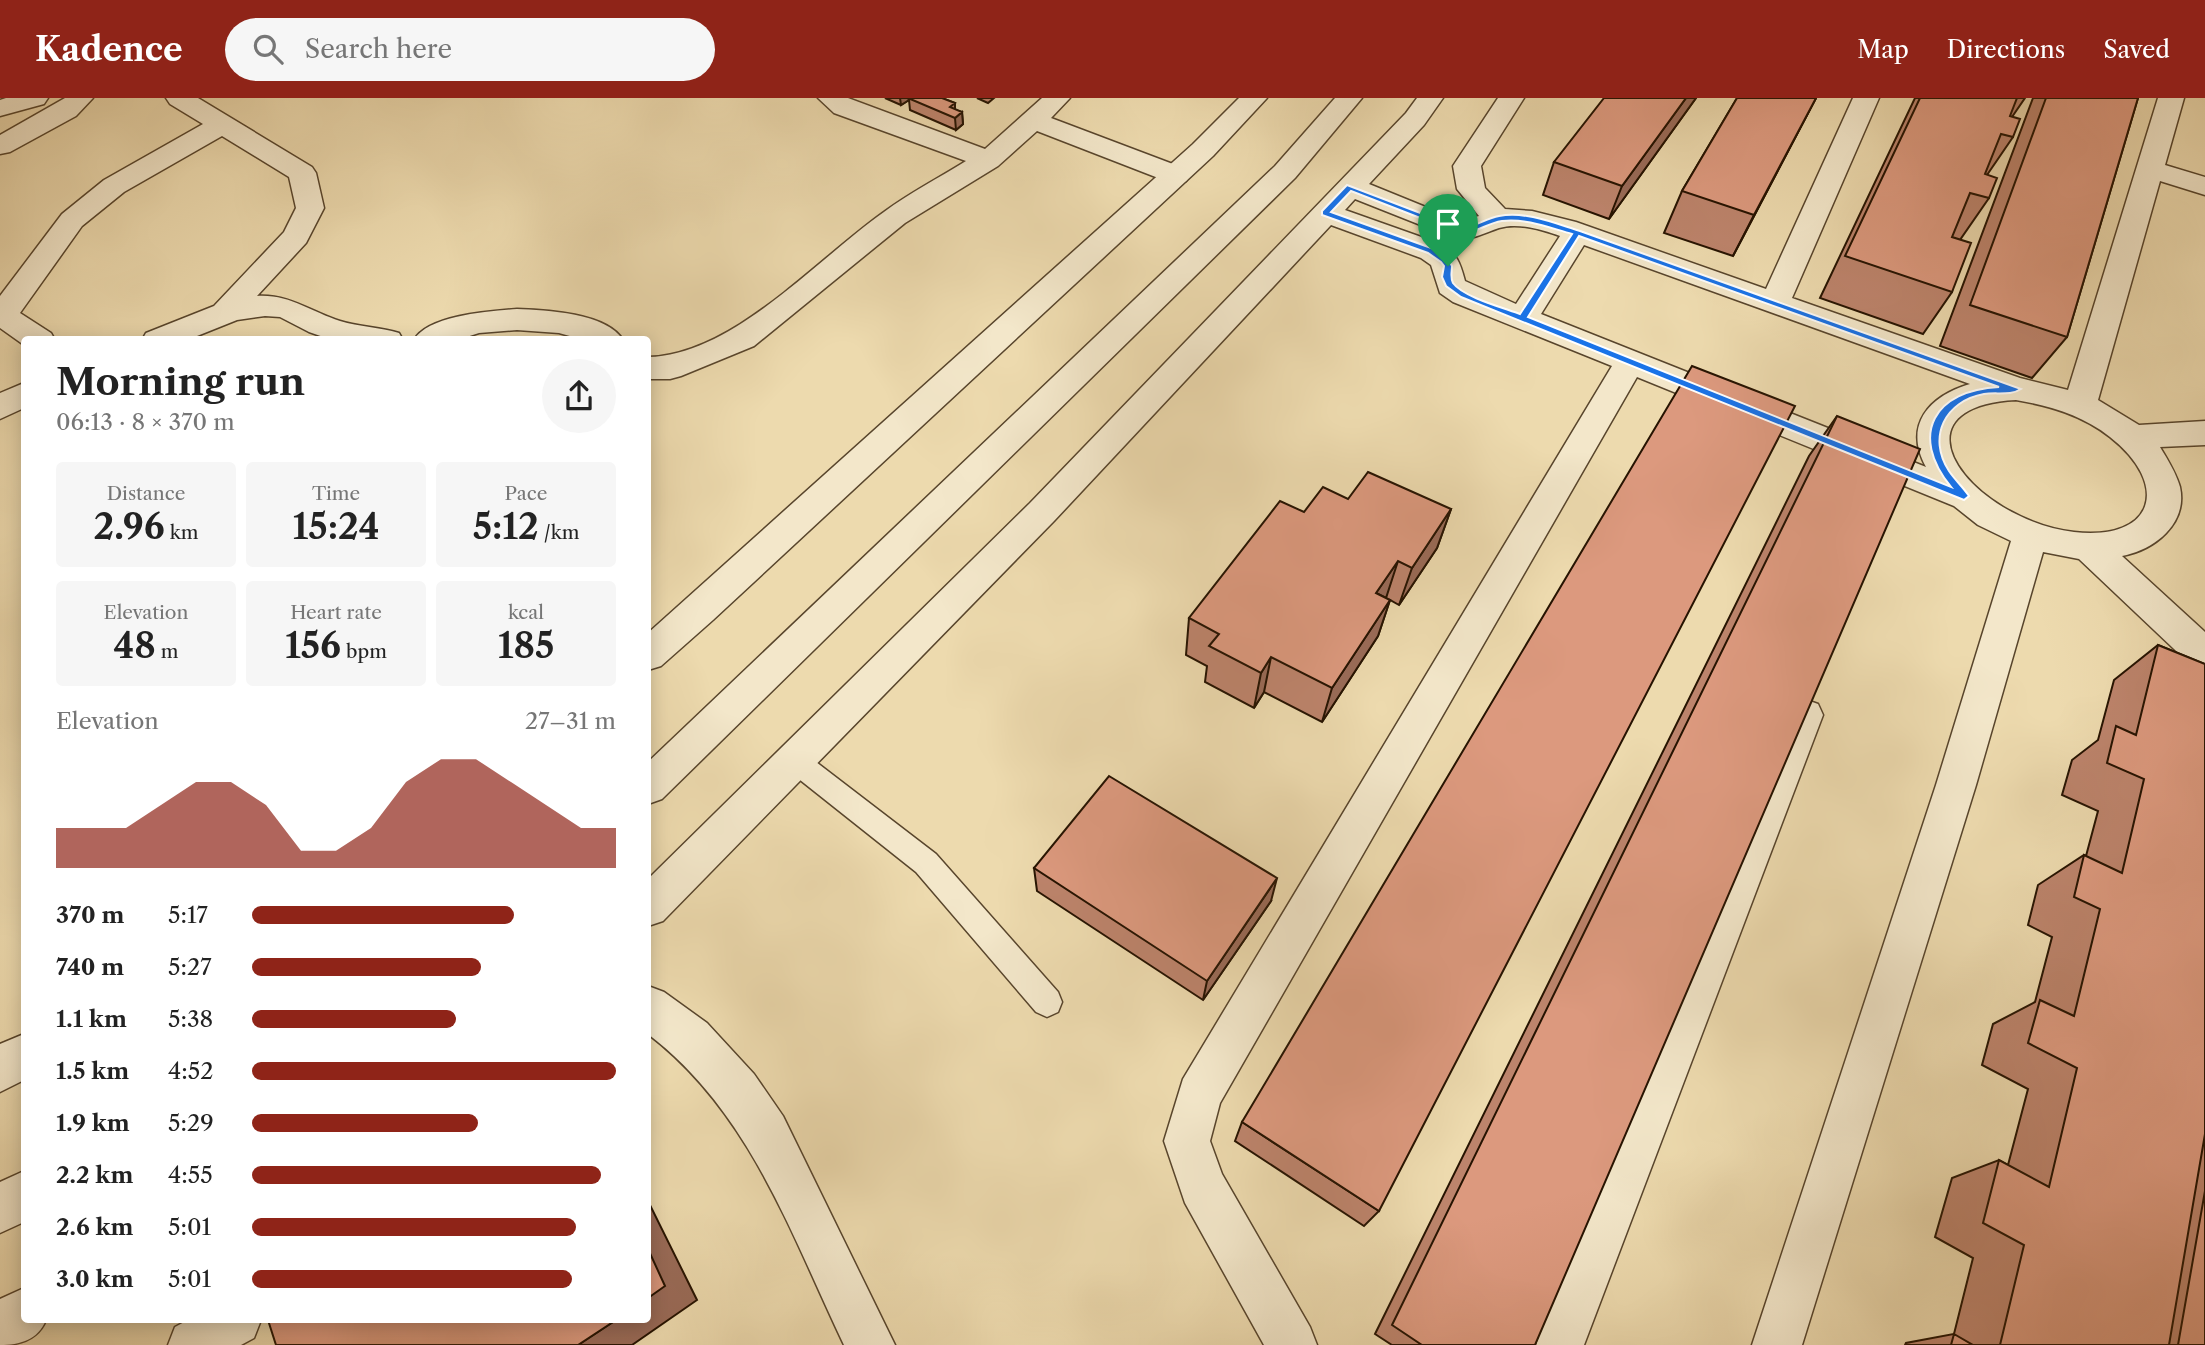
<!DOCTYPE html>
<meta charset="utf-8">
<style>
body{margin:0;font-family:"Libre Caslon Text",serif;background:#f6f6f6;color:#222;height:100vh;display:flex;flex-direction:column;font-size:26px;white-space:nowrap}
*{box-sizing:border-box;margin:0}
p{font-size:23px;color:#767676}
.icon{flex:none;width:38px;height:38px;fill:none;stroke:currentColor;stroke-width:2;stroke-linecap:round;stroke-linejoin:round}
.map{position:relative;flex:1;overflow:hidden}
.panel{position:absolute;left:21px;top:238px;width:630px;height:987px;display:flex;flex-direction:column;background:#fff;border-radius:7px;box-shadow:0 4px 18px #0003}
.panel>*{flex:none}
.pin{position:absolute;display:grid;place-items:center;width:60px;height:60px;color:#fff;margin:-72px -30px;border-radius:50% 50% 50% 0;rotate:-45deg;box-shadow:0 0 7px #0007}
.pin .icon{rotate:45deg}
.round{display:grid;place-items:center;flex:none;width:74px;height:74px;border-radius:37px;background:#f6f6f6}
.headline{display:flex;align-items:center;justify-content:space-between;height:119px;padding:0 35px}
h1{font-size:38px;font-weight:700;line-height:52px}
.stats{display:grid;grid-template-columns:repeat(3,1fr);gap:10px;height:119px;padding:7px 35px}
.stats div{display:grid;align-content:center;border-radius:7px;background:#f6f6f6;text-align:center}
.stats b{font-size:35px;font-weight:700}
.stats small{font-size:19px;font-weight:400}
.stats p{font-size:19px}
.chart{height:196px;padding:14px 35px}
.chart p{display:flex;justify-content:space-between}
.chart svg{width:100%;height:126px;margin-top:7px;fill:#8f2418;opacity:.7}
ul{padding:0 35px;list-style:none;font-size:23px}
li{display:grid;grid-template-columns:112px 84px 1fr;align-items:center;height:52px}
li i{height:18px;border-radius:9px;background:#8f2418}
header{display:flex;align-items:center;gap:42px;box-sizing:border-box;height:98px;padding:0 35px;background:#8f2418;color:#fff}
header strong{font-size:33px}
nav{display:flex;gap:38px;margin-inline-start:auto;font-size:24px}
.search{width:490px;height:63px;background:#f6f6f6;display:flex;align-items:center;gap:18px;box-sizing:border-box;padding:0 24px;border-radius:38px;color:#767676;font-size:26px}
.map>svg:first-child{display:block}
</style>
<header>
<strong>Kadence</strong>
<div class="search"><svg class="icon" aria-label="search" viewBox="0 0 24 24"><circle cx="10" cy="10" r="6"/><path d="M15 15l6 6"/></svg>Search here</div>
<nav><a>Map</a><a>Directions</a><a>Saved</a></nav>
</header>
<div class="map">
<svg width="2205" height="1247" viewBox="0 0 2205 1247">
<rect width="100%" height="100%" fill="#eddaae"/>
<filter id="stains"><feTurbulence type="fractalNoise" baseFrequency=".00286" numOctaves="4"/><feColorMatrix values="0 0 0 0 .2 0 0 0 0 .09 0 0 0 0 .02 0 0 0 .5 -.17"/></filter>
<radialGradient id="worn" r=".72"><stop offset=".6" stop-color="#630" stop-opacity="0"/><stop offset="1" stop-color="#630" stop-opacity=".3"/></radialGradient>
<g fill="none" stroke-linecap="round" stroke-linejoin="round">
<g stroke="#58452c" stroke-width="3">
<path id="service" d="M794 650 803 654 936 756 1058 894 1062 904 1058 914 1047 919 1036 914 916 774 785 670 781 662 785 654Z"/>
</g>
<g stroke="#58452c" stroke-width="3">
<path id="minor" d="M6 0H48L44 6 0 18V2Z
M65 0H93L76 18 10 54 0 56V37Z
M166 0H198L312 69 316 75 324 110 306 145 257 198C290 196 311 214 340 223 359 229 380 229 399 235L403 242H332L309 234 280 219 265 218 237 222 187 242H142L146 235 214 208 284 134 296 110 289 79 222 38 124 94 82 128 20 215 51 235 55 242H24V247L0 230V198L62 116 104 82 203 26 170 6Z
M818 0H848L985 51 1042 0H1070L1051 20 1186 71 1190 77 1186 83 1176 86 1166 83 1037 33 998 68 905 125 754 248 681 278 670 281H648V259C733 257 816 162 884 114 909 95 939 80 966 63L834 15Z
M1417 0H1443L1424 27 1369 86 1460 123 1479 118 1457 91 1453 68 1498 0H1524L1481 68 1485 90 1505 111 1532 113 1576 124 1766 191 1853 0H1879L1792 200 2020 280 2068 292 2158 0H2184L2165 67 2205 79V97L2160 83 2098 302 2139 327 2205 323V347L2160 349C2168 362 2176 375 2180 389 2188 426 2154 452 2122 458L2205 534V572L2192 568 2079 461 2043 454 1976 687 1802 1247H1752L1936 687 2011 443 1978 427 1954 408 1637 279 1220 1005 1210 1043 1222 1076 1310 1229 1317 1247H1264L1185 1105 1164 1043 1183 981 1612 268 1453 204 1440 195 1431 167 1421 160 1331 127 1054 423 663 823 648 828V781L1030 405 1406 15ZM1355 101 1456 141C1473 142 1484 135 1499 130 1518 124 1543 132 1560 138L1516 206 1465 183C1460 165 1458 157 1441 146L1345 112ZM1584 147 1970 286C1929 298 1903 327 1926 369L1541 216ZM2016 302C2050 308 2082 317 2110 339 2170 386 2156 443 2074 434 2049 431 2025 422 2003 409 1940 371 1919 307 2016 302Z
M517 211C546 212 607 215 623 242H584L559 235 517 232 479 235 457 242H414C428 217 491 213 517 211Z
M24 285V310L0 321V295Z
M1804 601 1818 606 1823 617 1584 1247H1534L1785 617 1790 606Z
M648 888 664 894 707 925 754 976 783 1018 895 1247H844C790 1134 750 1014 648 936Z
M24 1190V1222H46C38 1242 20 1247 0 1247V1201Z
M188 1222H261L254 1240 241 1247H168L175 1229Z"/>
</g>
<g stroke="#58452c" stroke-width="3">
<path id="tertiary" d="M1239 0H1267L1213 58 713 522 661 568 648 572V535L1193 46Z
M1335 0H1362L1295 80 662 701 648 706V664L1275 68Z
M24 936V982L0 994V946Z
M24 1073V1124L0 1135V1084Z"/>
</g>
<use href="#service" fill="#f3e7ca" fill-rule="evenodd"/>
<use href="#minor" fill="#f3e7ca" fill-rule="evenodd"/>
<use href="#tertiary" fill="#f3e7ca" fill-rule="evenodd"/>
</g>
<path fill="#bd846c" stroke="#261301" stroke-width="2" d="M885 0H942L955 5V12L962 14 963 26 956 32 910 12 909 2 901 7Z
M977 0H994L988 5Z
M1696 0 1609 121 1543 97 1554 64Z
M1737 0H1816L1733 158 1664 135 1682 93Z
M1915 0H2025L2012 19 2013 39 1987 77 1989 100 1960 142 1952 194 1923 236 1820 200Z
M2033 0H2138L2067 239 2032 280 1940 248Z
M1837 318 1535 1247H1392L1375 1236 1809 358Z
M1348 401 1451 411 1437 450 1399 507 1390 502 1378 538 1322 624 1264 594 1254 610 1205 584 1207 568 1186 557 1189 520 1304 414Z
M2158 547 2205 566V1247H1905L1906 1245 1954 1236 1973 1160 1935 1139 1952 1080 1999 1062 2008 1067 2028 991 1982 967 1993 926 2035 904 2052 839 2028 827 2038 787 2084 757 2086 758 2098 713 2062 697 2072 662 2098 642 2114 582Z
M1034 770 1271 803 1203 902 1037 793Z
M1242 1024 1379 1113 1364 1128 1235 1043Z"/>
<path fill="#9a6b58" stroke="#261301" stroke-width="2" d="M900 0H908L909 2 901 7Z
M1686 0H1696L1609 121 1622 88Z
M1816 0 1733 158 1754 117Z
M962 14 963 26 956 32 955 20Z
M1451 411 1437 450 1399 507 1412 470Z
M1398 463 1386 500 1376 495Z
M1390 502 1378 538 1322 624 1332 590Z
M1271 559 1264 594 1254 610 1261 575Z
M1277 780 1271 803 1203 902 1207 883Z
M648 1105 650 1107 697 1202 632 1247H578L616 1222H648Z"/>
<path fill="#dc997e" stroke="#261301" stroke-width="2" d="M908 0H942L955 5 950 9 962 14 955 20Z
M1604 0H1686L1622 88 1554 64Z
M1737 0H1816L1754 117 1682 93Z
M1920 0H2017L2010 18 2020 21 2013 39 2001 36 1985 76 1997 80 1989 100 1970 95 1952 139 1971 145 1952 194 1845 158Z
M2046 0H2138L2067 239 1970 207Z
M1692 268 1795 308 1379 1113 1242 1024Z
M1837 318 1920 351 1535 1247H1422L1392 1227Z
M1368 374 1451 411 1412 470 1398 463 1376 495 1390 502 1332 590 1271 559 1261 575 1209 548 1219 536 1189 520 1280 403 1304 414 1323 389 1348 401Z
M2158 547 2205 566V1036L2169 1247H2000L2024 1147 1983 1125 1999 1062 2049 1089 2077 970 2028 945 2040 902 2074 918 2100 811 2074 799 2084 757 2122 775 2144 681 2107 665 2116 628 2136 637Z
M1109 678 1277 780 1207 883 1034 770Z
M2205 1093V1247H2178Z
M648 1151 665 1188 648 1200Z
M268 1222H616L578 1247H276Z
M1954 1236 1973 1247H1951Z"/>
<path fill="#1a73e8" stroke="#fff" stroke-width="2" fill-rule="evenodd" d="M1347 87 1457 129C1474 131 1483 121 1499 118 1526 113 1554 125 1580 133L2021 291C2011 298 1996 294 1984 296 1945 303 1927 339 1949 373 1955 382 1963 389 1969 398L1964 402 1461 199 1446 188 1442 179 1444 168 1441 164 1428 155 1322 117V113ZM1351 93 1456 134C1477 137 1483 126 1502 123 1526 120 1550 130 1572 136L1520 216C1504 210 1463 199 1453 185 1450 179 1452 174 1452 168L1448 160 1434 151 1331 114ZM1579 138 1999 289C1935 292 1908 336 1951 389L1528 219Z"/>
<rect width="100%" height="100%" filter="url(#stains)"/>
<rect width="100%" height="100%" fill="url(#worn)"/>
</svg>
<div class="pin" style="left:1448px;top:168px;background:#1e9e55"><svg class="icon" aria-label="arrive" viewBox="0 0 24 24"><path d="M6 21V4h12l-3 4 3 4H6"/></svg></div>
<section class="panel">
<div class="headline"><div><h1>Morning run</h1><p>06:13 · 8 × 370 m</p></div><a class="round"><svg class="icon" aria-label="share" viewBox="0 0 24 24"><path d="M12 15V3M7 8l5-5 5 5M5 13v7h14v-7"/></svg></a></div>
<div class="stats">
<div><p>Distance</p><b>2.96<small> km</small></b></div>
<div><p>Time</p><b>15:24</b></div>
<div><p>Pace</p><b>5:12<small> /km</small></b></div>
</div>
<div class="stats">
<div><p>Elevation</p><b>48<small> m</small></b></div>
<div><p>Heart rate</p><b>156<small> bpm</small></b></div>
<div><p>kcal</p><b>185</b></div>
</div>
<div class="chart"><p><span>Elevation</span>27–31 m</p>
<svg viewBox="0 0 160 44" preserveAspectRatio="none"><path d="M0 44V30L10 30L20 30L30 22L40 14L50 14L60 22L70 38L80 38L90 30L100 14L110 6L120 6L130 14L140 22L150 30L160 30V44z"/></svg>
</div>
<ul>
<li><b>370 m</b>5:17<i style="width:72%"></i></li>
<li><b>740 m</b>5:27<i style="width:63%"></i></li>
<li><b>1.1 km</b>5:38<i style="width:56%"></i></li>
<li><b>1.5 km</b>4:52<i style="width:100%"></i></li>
<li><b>1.9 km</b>5:29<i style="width:62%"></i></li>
<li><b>2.2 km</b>4:55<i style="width:96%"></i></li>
<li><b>2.6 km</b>5:01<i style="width:89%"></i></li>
<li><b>3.0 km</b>5:01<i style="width:88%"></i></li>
</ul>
</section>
</div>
